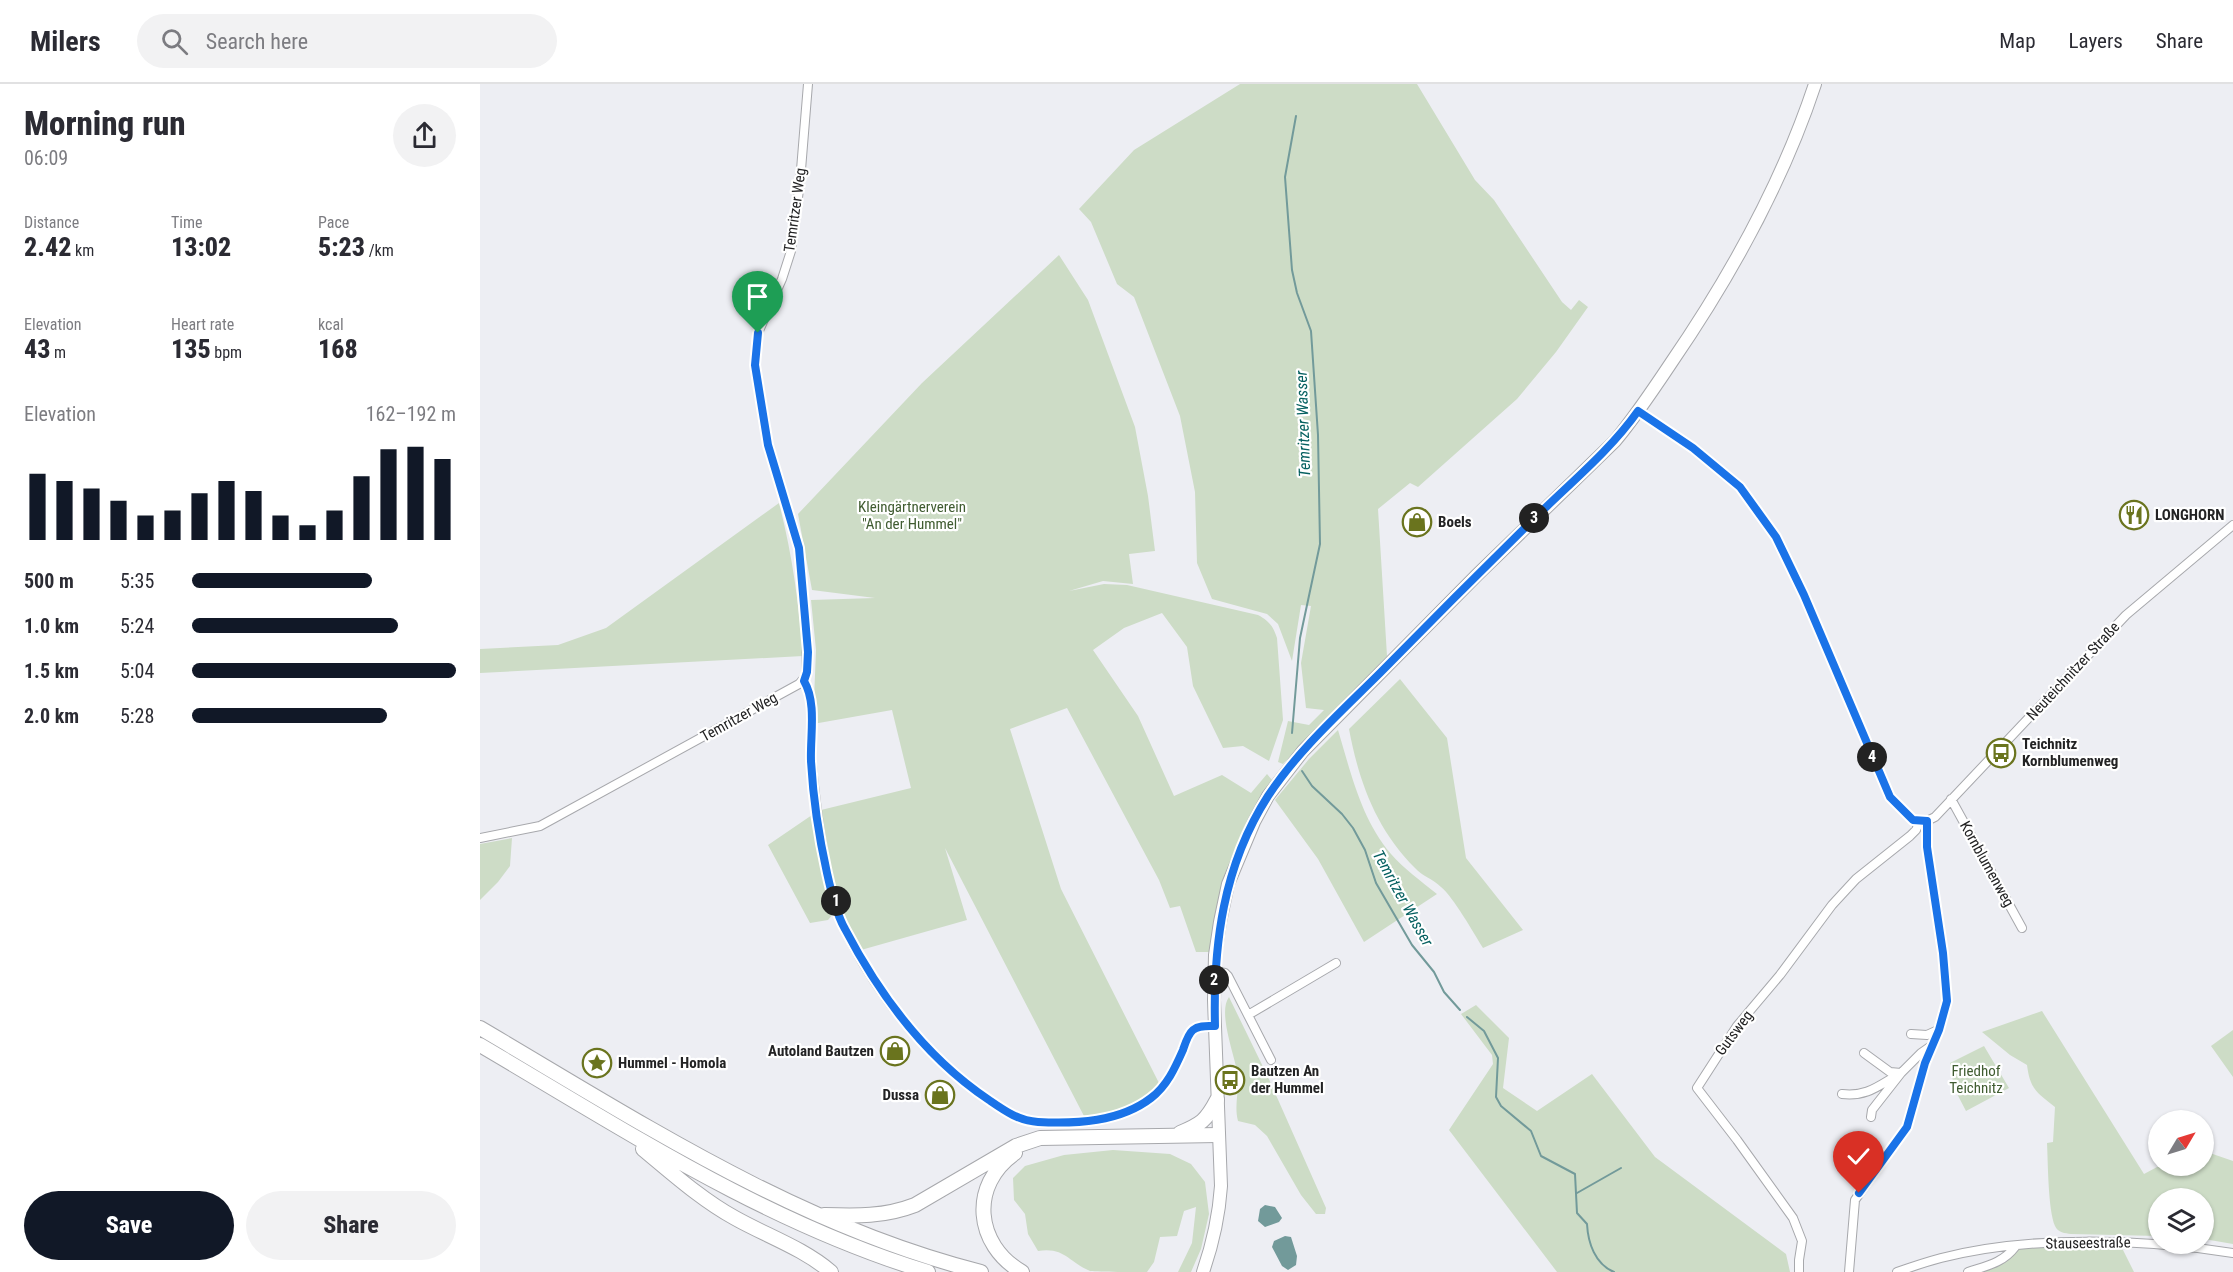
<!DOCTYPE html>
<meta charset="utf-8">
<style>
body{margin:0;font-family:"Roboto Condensed",sans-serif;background:#f2f2f3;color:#2b2b33;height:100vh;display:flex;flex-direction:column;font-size:22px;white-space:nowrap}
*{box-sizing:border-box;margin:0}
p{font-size:20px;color:#7c7c81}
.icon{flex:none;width:33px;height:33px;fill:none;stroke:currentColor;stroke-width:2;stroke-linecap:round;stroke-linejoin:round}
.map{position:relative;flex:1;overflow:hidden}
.details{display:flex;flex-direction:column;background:#fff;width:480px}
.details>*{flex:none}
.needle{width:39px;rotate:52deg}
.buttons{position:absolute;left:1668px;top:1026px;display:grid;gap:12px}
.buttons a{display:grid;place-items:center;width:66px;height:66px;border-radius:50%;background:#fff;box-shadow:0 2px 4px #0004;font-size:30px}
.pin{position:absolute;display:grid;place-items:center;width:51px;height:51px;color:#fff;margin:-62px -26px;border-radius:50% 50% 50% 0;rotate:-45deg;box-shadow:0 0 6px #0007}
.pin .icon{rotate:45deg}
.km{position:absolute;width:30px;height:30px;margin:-15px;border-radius:50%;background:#222;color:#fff;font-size:16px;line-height:30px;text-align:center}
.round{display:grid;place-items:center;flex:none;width:63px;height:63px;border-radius:32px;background:#f2f2f3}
.head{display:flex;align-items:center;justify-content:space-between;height:102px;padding:0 24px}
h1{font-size:33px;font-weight:800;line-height:45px}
.metrics{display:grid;grid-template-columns:repeat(3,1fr);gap:9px;height:102px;padding:6px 24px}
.metrics div{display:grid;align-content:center}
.metrics b{font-size:26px;font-weight:800}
.metrics small{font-size:16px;font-weight:400}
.metrics p{font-size:16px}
.chart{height:168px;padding:12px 24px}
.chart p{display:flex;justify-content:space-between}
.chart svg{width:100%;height:108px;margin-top:6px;stroke:#111827;stroke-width:6}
.button{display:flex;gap:12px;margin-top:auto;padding:12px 24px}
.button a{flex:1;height:69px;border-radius:36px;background:#111827;color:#fff;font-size:24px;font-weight:800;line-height:69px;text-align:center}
.button a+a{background:#f2f2f3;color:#2b2b33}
ul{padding:0 24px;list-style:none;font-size:20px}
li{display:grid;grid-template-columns:96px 72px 1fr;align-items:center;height:45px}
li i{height:15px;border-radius:8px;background:#111827}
header{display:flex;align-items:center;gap:36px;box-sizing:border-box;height:84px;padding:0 30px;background:#fff;border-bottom:2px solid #e1e1e2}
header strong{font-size:28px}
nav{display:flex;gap:33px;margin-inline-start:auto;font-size:21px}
.search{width:420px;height:54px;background:#f2f2f3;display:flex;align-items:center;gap:15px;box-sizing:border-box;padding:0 21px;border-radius:33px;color:#7c7c81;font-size:22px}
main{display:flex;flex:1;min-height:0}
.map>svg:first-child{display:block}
</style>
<header>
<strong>Milers</strong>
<div class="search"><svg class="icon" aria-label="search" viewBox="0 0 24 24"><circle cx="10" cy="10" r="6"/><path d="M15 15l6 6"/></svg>Search here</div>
<nav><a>Map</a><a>Layers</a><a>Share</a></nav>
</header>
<main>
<section class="details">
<div class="head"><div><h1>Morning run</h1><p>06:09</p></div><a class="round"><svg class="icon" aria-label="share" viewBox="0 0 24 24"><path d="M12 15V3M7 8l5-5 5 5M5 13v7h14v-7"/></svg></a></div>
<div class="metrics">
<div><p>Distance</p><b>2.42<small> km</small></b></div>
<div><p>Time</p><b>13:02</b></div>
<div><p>Pace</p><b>5:23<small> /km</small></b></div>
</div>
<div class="metrics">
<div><p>Elevation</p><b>43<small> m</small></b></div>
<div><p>Heart rate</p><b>135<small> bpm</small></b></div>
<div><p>kcal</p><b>168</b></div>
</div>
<div class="chart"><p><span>Elevation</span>162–192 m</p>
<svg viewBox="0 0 160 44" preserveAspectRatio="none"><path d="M5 44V17M15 44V20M25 44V23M35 44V28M45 44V34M55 44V32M65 44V25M75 44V20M85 44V24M95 44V34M105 44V38M115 44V32M125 44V18M135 44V7M145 44V6M155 44V11"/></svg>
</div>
<ul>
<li><b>500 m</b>5:35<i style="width:68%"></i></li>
<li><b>1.0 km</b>5:24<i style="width:78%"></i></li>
<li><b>1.5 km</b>5:04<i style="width:100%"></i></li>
<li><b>2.0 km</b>5:28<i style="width:74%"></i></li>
</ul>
<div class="button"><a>Save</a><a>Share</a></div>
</section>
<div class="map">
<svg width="1753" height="1188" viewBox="0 0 1753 1188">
<rect width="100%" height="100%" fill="#edeef3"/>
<path fill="#cddcc6" d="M760 0H937L995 96 1014 116 1082 218 1091 226 1099 216 1108 223 1076 268 1037 315 938 403 930 399 898 425 907 572 803 680 798 678 808 637 829 641 844 626 826 624 821 579 831 522 821 521 812 577 798 540 787 530 732 515 717 479 715 408 700 332 654 213 637 200 611 138 599 125 654 66Z
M579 171 608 216 655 343 668 412 675 467 649 470 653 500 623 497 589 507 624 500 647 501 778 531C789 537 793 542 797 554L803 636 789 677 763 662 743 664 713 602 707 563 682 529 644 544 613 566 658 632 694 712 742 691 771 709 787 690 792 696 768 739 730 868H716L700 822 690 824 679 796 587 624 530 645 581 805 680 1001C655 1026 638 1031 604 1032L465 764 487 836 381 866 362 827 350 788 341 726 431 704 412 626 333 640 336 566 331 516 395 514 332 506 318 430 442 299Z
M299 419C312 469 319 520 323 572L0 589V565L78 561 126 544Z
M920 595 967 654 986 774 1043 846 1003 864C993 848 974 814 961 803 953 795 942 792 935 784 896 745 879 698 869 645Z
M858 646C871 689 881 735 911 770 924 785 941 797 957 810L884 858 838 775 795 716 829 675Z
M332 731 343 789 354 829 348 836 330 839 288 761Z
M32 754 30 782 18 798 0 816V760Z
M749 913 788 993 846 1124 845 1130H836L821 1111 787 1052 775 1041 758 1037C754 1022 759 1008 758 993 756 974 737 929 749 913Z
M996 921 1029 954 1023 1004 1057 1027 1112 990 1175 1073 1306 1170 1310 1188H1077L969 1046 1013 980 1012 971 981 930Z
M1562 927 1664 1090 1679 1082H1724V1067L1753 1077V1160L1724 1155V1114H1678V1152L1591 1150C1585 1149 1578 1149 1575 1142 1568 1126 1568 1078 1567 1059L1573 1058 1575 1023C1557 1009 1550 1005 1547 981L1530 971 1502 948Z
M1753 946V993L1731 962Z
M1504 962 1529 1004 1486 1027 1474 1004 1470 979Z
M633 1066 690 1070 711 1080 725 1098 729 1130 721 1165 711 1188H698L712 1159 716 1123 704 1127 697 1152 680 1153 674 1178 667 1188C655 1188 619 1188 610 1187 588 1178 585 1163 558 1167L548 1150 545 1130 534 1116 533 1094 545 1082 584 1071Z
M1535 1163 1642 1164 1654 1188H1488L1520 1177Z"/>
<path fill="#729a9a" d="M785 1121 795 1123 802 1134 799 1138 785 1143 778 1137 780 1125Z
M805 1152 811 1153 817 1172 816 1181 808 1186 802 1182 792 1163 794 1157Z"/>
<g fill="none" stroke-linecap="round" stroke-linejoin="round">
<path stroke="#729a9a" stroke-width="2" d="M812 649 820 554 840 460 838 351 831 247 817 209 812 186 805 93 816 32
M822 687 832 702 862 730 873 744 885 766 896 799 932 861 954 888 964 908 980 926
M987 933 1004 947 1018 974 1016 1013 1021 1022 1051 1047 1061 1072 1095 1090 1097 1129 1107 1140C1108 1159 1115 1180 1134 1188
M1097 1109 1141 1084"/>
<g stroke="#a7a8ac" stroke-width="10">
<path id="minor" d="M1158 327 1213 364 1260 403 1296 453 1324 511 1410 713 1433 736 1447 737
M324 597C338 620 329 655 332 681 335 716 340 750 346 785 361 870 438 969 509 1016 525 1026 539 1037 558 1038 596 1040 640 1038 671 1014 687 1002 695 984 703 966 705 960 708 950 713 946 719 941 727 942 735 942
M1471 715 1542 844
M1447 737 1455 733 1646 531 1753 441
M0 754 60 742 319 600 326 592 327 553 319 464 288 361 275 281 278 249 302 195 311 167 320 98 328 0
M734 887 745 889 748 892 791 976
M768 931 856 879
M1431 950 1447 951 1458 946
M1384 969 1410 988 1421 989 1441 969 1451 962
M1362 1010C1388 1013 1399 1001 1421 989L1392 1026 1391 1033
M1319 1188V1176L1322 1157 1313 1134 1257 1056 1217 1004 1257 942 1300 891 1352 821 1376 795 1430 752 1436 746 1440 737
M1369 1188 1375 1116 1427 1043 1445 979 1459 946 1467 917 1463 869 1447 763V737
M1417 1188C1431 1183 1446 1178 1461 1174 1550 1151 1662 1155 1753 1169
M1488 1188C1506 1182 1523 1179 1535 1163"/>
</g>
<g stroke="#a7a8ac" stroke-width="14">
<path id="primary" d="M723 1188C733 1159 739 1132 741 1102L734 916 735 871 740 838 748 800 774 738 788 712 823 667 997 491 1135 357C1155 333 1173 306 1191 279 1250 193 1302 100 1335 0"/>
</g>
<g stroke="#a7a8ac" stroke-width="16">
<path id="motorway" d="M0 944C160 1038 318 1142 501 1188
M0 961C145 1046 286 1139 448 1188
M700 1049C721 1040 726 1037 737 1016
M163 1065C192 1089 222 1116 255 1134 287 1152 323 1164 351 1188
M535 1069C489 1101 495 1161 542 1188
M344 1131C376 1132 404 1133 435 1121L536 1062 560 1054 738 1051"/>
</g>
<use href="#minor" stroke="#fff" stroke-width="8"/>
<use href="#primary" stroke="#fff" stroke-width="12"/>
<use href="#motorway" stroke="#fff" stroke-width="14"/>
</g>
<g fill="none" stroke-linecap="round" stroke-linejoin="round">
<g stroke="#fff" stroke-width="12">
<path id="route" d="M278 249 275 281 288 361 319 464 328 568 327 588 324 597C337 619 330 652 331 677 333 713 339 753 347 789 351 807 356 829 365 845 400 912 446 974 509 1016 525 1027 539 1037 558 1038 596 1040 640 1038 671 1014 687 1002 695 984 703 966 705 960 708 950 713 946 719 941 727 942 735 942 733 861 743 782 788 712 819 665 862 627 901 588 954 534 1007 481 1061 428 1095 395 1131 365 1158 327L1213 364 1260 403 1296 453 1324 511 1410 713 1433 736 1447 737V763L1463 869 1467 917 1459 946 1445 979 1427 1043 1379 1109"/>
</g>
<use href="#route" stroke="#1a73e8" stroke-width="8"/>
</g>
<defs>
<g id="restaurant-ring" transform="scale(1.5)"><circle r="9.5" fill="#fff" stroke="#6a741e" stroke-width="1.5"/><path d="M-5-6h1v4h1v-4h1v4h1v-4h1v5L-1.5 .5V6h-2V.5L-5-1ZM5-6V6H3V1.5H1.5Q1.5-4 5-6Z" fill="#6a741e"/></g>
<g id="shop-ring" transform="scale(1.5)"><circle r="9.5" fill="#fff" stroke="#6a741e" stroke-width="1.5"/><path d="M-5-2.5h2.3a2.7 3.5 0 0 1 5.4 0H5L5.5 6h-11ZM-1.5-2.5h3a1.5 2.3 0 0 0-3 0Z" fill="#6a741e"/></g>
<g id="bus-ring" transform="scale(1.5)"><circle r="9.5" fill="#fff" stroke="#6a741e" stroke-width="1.5"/><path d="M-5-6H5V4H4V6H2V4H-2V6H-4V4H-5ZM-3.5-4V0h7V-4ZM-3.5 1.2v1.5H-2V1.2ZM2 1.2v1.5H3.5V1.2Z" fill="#6a741e"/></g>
<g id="sight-ring" transform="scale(1.5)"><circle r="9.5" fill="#fff" stroke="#6a741e" stroke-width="1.5"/><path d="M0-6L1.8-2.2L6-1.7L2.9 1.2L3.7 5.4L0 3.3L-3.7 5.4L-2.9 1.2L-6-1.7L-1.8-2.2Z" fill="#6a741e"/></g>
</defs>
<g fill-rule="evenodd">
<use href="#restaurant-ring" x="1654" y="431"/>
<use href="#shop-ring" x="937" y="438"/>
<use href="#bus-ring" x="1521" y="669"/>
<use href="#shop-ring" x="415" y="967"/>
<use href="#sight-ring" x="117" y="979"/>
<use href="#bus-ring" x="750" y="996"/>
<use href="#shop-ring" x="460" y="1011"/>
</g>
<g text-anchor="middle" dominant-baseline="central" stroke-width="4.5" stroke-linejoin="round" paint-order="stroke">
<g font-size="15" fill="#232324" stroke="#fff">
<text transform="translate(315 126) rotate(-82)">Temritzer Weg</text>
<text transform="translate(1593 587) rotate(-47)">Neuteichnitzer Straße</text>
<text transform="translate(259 633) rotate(-29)">Temritzer Weg</text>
<text transform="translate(1507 780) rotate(61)">Kornblumenweg</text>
<text transform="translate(1254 949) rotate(-53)">Gutsweg</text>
<text transform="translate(1608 1159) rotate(-1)">Stauseestraße</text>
</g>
<g font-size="15" fill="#405c31" stroke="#fff">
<text x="432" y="423">Kleingärtnerverein<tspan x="432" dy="17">"An der Hummel"</tspan></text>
<text x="1496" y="987">Friedhof<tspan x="1496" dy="17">Teichnitz</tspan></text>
</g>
<g font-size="15" font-weight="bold" fill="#232324" stroke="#fff" text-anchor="start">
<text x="1675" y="431">LONGHORN</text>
<text x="958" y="438">Boels</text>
<text x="1542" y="660">Teichnitz<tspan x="1542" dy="17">Kornblumenweg</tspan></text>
<text x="394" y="967" text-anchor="end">Autoland Bautzen</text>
<text x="138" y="979">Hummel - Homola</text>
<text x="771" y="987">Bautzen An<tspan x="771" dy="17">der Hummel</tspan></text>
<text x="439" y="1011" text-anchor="end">Dussa</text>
</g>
<g font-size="16" font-style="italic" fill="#056060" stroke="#fff">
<text transform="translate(823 340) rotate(-92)">Temritzer Wasser</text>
<text transform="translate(923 814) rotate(61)">Temritzer Wasser</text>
</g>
</g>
</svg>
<div class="buttons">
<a><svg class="needle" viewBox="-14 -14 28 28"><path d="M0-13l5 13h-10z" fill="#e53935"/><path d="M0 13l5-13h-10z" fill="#7c7c81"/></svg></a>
<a><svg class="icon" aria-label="layers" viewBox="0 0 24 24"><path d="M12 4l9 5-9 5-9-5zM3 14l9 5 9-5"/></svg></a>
</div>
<div class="pin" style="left:278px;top:249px;background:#1e9e55"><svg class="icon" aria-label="arrive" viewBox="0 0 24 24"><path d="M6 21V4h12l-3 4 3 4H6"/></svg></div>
<div class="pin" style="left:1379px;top:1109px;background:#d93025"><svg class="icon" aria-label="check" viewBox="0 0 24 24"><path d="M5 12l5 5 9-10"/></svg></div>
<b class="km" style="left:356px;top:817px">1</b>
<b class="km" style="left:734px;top:896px">2</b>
<b class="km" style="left:1054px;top:434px">3</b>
<b class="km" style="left:1392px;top:673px">4</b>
</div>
</main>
